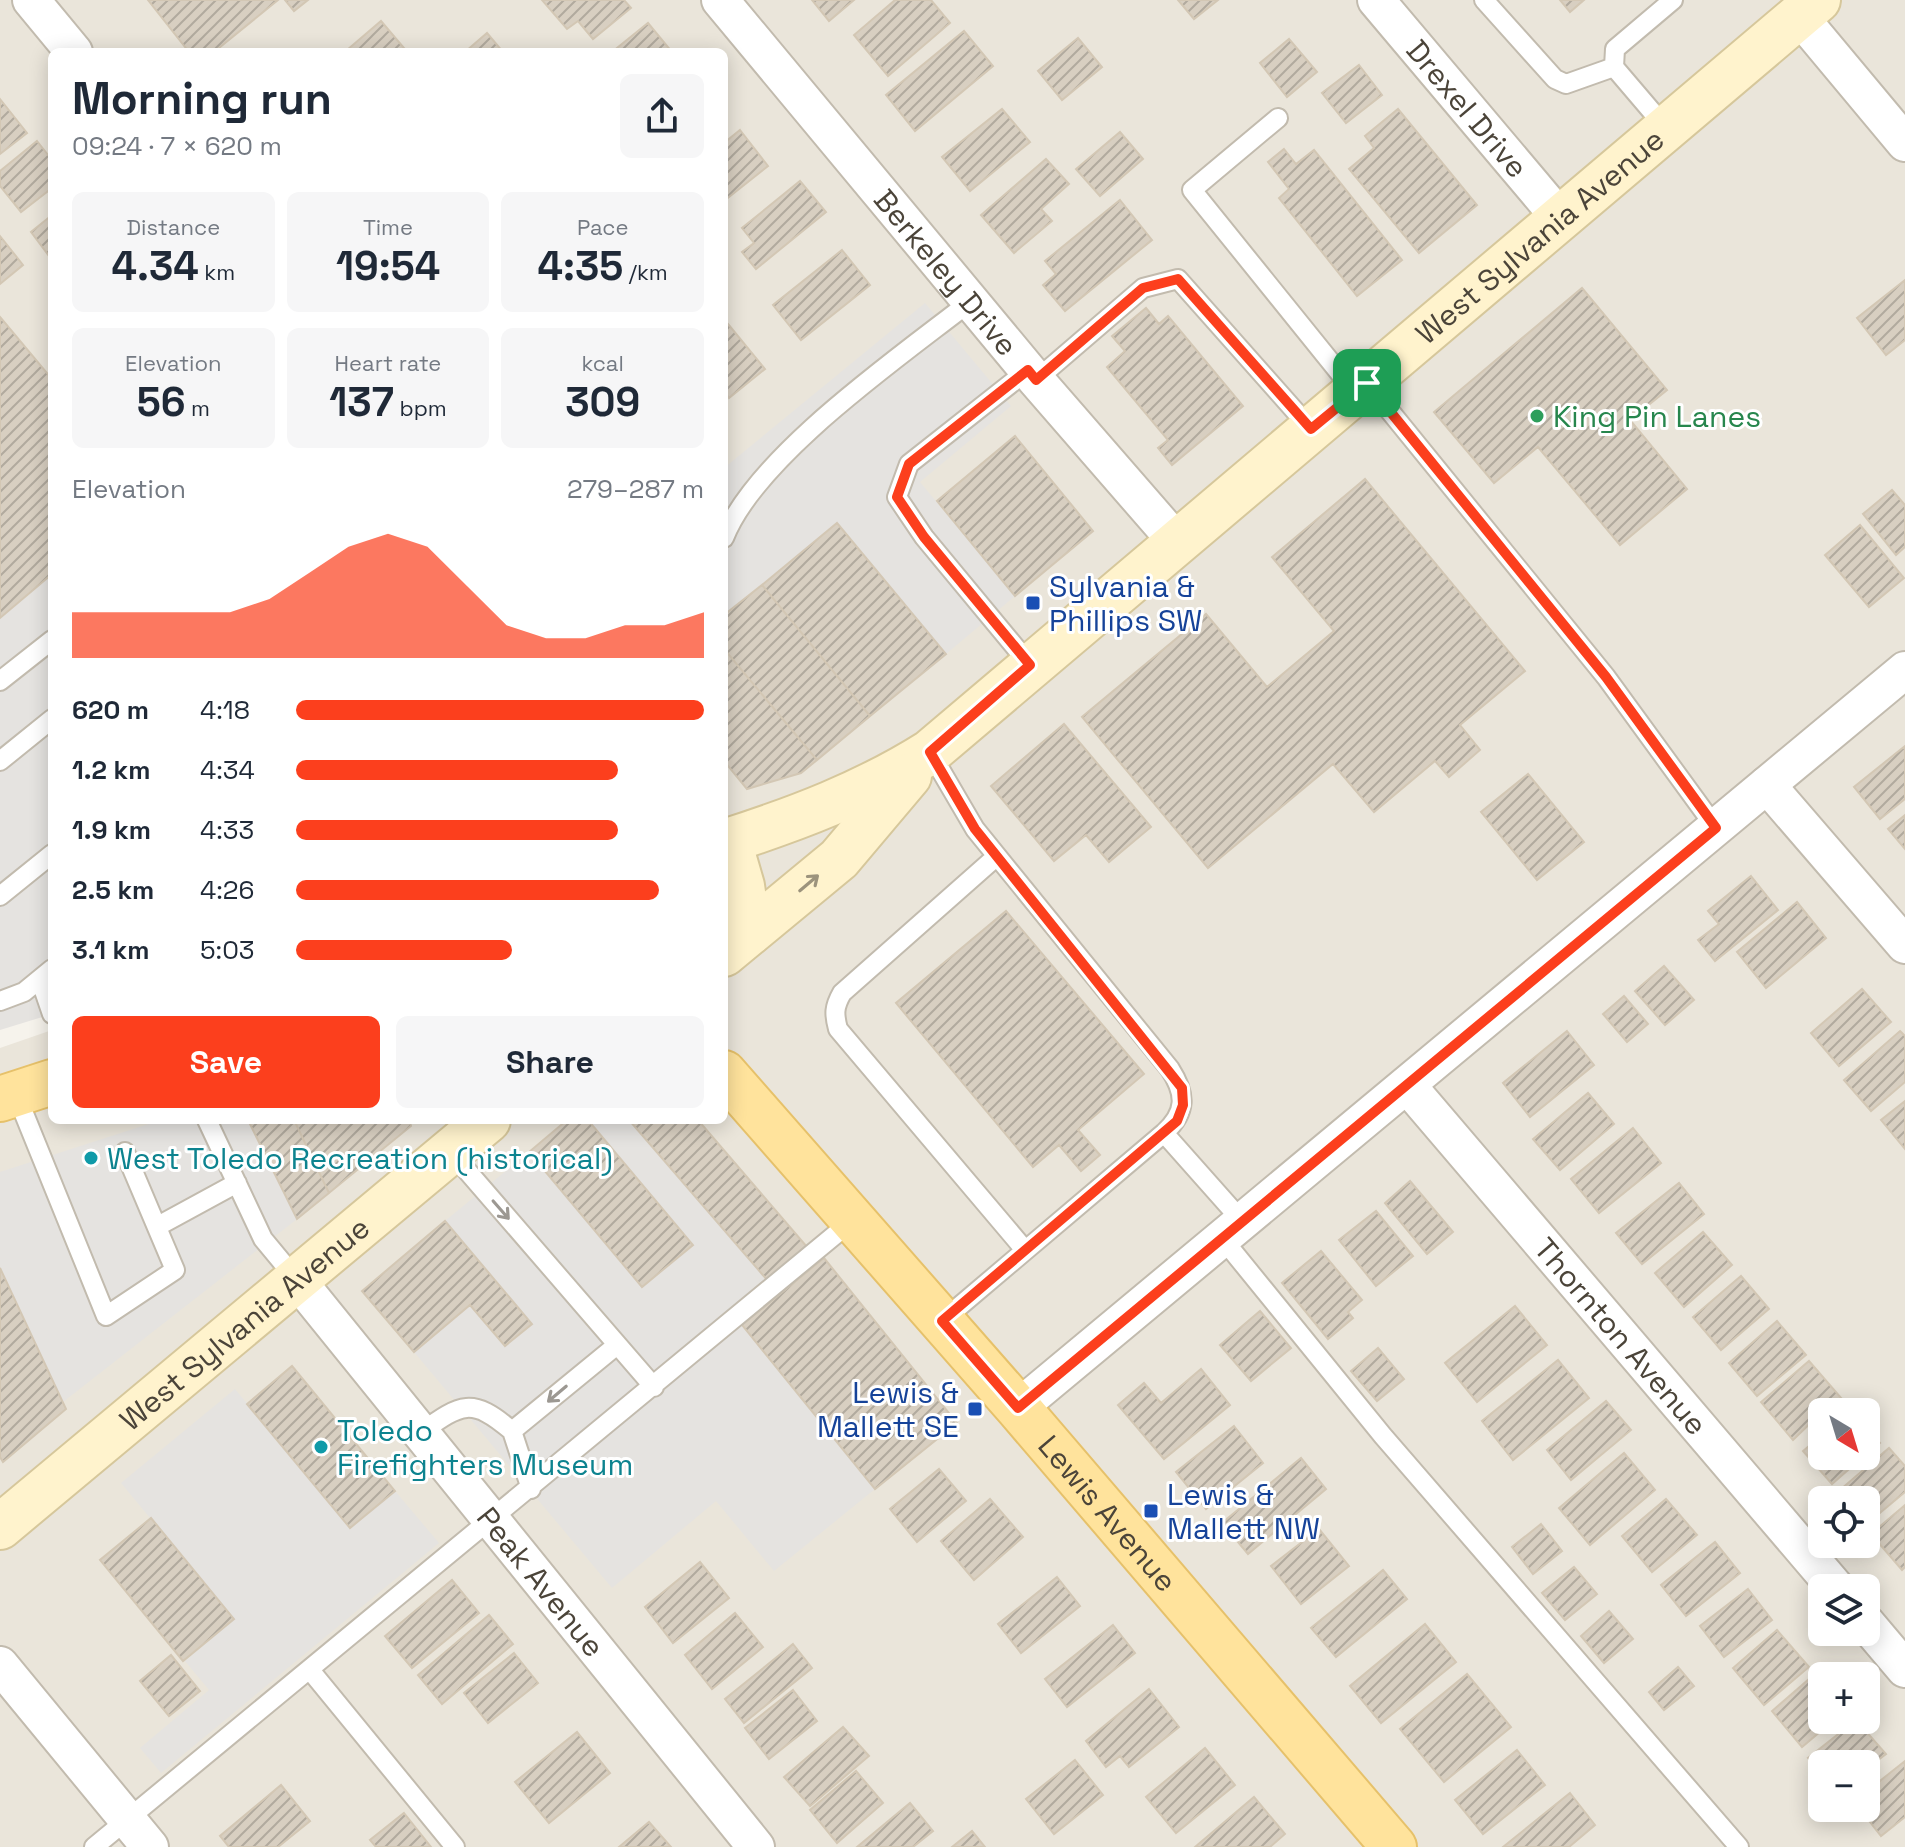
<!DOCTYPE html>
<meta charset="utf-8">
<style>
body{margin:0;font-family:"Space Grotesk",sans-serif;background:#f6f6f7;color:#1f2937;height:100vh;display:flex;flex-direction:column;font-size:30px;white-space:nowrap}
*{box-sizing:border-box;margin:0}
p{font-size:26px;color:#747a83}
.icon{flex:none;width:44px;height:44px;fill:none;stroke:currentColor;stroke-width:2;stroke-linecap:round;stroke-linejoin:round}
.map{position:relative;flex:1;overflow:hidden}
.drawer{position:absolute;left:48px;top:48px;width:680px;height:1076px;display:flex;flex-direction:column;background:#fff;border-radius:12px;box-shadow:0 4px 20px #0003}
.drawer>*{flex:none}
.needle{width:52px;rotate:142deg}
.fabs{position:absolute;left:1808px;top:1398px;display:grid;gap:16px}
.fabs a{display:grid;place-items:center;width:72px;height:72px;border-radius:12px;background:#fff;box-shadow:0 4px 20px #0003;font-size:40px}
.pin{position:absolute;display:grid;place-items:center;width:68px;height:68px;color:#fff;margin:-34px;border-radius:16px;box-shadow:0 4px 12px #0006}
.round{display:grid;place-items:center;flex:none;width:84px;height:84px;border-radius:12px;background:#f6f6f7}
.head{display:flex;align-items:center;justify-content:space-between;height:136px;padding:0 24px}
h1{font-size:44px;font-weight:800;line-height:60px}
.stats{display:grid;grid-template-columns:repeat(3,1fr);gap:12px;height:136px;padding:8px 24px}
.stats div{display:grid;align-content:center;border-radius:12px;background:#f6f6f7;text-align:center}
.stats b{font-size:40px;font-weight:800}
.stats small{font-size:22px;font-weight:400}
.stats p{font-size:22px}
.chart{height:224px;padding:16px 24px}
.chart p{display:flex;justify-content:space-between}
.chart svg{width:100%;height:144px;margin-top:8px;fill:#fc3f1d;opacity:.7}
.action{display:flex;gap:16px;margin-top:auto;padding:16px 24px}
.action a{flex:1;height:92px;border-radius:12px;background:#fc3f1d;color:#fff;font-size:32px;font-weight:800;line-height:92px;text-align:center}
.action a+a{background:#f6f6f7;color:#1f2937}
ul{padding:0 24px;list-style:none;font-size:26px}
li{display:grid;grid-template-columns:128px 96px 1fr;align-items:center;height:60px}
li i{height:20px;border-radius:10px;background:#fc3f1d}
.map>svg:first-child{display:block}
</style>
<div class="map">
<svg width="1905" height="1847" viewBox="0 0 1905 1847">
<defs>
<pattern id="building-hatch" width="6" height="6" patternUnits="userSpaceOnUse" patternTransform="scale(2)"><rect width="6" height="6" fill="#d8cfc1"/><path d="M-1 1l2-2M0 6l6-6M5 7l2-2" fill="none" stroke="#b1aa9e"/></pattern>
</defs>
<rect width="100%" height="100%" fill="#f6f3ec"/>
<path fill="#eae5da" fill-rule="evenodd" d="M0 0H1905V1847H0V1048L52 1030V1120H724V52H52V380L0 320ZM1822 1412H1866V1456H1822ZM1822 1500H1866V1544H1822ZM1822 1588H1866V1632H1822ZM1822 1676H1866V1720H1822ZM1822 1764H1866V1808H1822Z"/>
<path fill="#e5e3e0" d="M925 303 1011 406 920 482 1015 596 946 654 837 523 724 615V468Z
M52 574V1014L0 1030V618Z
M161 1120H248L297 1219 63 1402 0 1268V1172Z
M588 1120H629L781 1293 742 1325 875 1489 774 1571 716 1501 612 1588 414 1352 470 1305 505 1346 531 1324 445 1221 529 1152 642 1287Z
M235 1389 350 1528 395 1491 439 1543 161 1773 140 1748 209 1690 185 1661 234 1619 121 1483Z"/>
<path fill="url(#building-hatch)" stroke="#d3c7b4" stroke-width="2" d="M148 0H278L214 52H189Z
M285 0H308L294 11Z
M542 0H624L631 8 593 39 578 21 567 29Z
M812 0H854L829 21Z
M895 0H931L950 23 888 76 854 35Z
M1178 0H1218L1194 19Z
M1560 0H1584L1570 12Z
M381 21 404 48 398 52H349L347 50Z
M648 23 672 52H612Z
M964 31 993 66 915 131 886 95Z
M487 33 503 52H465Z
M1078 38 1102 67 1062 100 1038 71Z
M1289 39 1317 72 1287 97 1260 63Z
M1359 65 1382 95 1346 123 1322 93Z
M0 99 27 133 0 154Z
M1002 109 1030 142 970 191 942 157Z
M1398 109 1477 205 1419 253 1349 169 1374 148 1365 136Z
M740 130 768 166 724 201V143Z
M1120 132 1143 159 1100 196 1076 169Z
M37 141 52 160V188L21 212 0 186V171Z
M1284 149 1296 164 1314 150 1402 260 1357 296 1279 198 1289 189 1268 162Z
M1046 159 1069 184 1041 209 1052 221 1014 253 981 215Z
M800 181 826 212 756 269 742 252 754 243 742 228Z
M1120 200 1152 240 1065 311 1043 285 1056 274 1045 261Z
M52 215V260L31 232Z
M0 236 23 265 0 284Z
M842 250 870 285 801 340 773 305Z
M1905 280V340L1886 355 1857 318Z
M1582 288 1667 390 1630 420 1687 489 1620 545 1538 447 1494 483 1434 412Z
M1146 308 1159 324 1168 316 1243 406 1172 465 1158 448 1168 440 1107 367 1125 351 1112 336Z
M0 317 52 379V574L0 618Z
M728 324 765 369 729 398 724 391V327Z
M1015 436 1093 531 1015 596 937 501Z
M1365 479 1525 671 1460 725 1480 750 1449 777 1435 761 1374 812 1333 764 1208 868 1082 717 1206 614 1267 687 1334 631 1272 557Z
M1892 490 1905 505V547L1896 555 1863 514Z
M837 523 946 654 870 716 762 585Z
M1860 525 1904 578 1869 607 1825 555Z
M762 585 870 716 817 760 724 649V615Z
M724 649 817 760 801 773 747 789 724 761Z
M1064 724 1151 827 1109 862 1086 835 1054 861 991 786Z
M1905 746V799L1880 819 1854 787Z
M1528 774 1584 842 1537 880 1481 812Z
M1905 815V849L1888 829Z
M1751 876 1778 910 1715 961 1698 940 1719 924 1708 911Z
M1797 902 1826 938 1766 988 1737 952Z
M1006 911 1144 1074 1078 1130 1100 1155 1081 1171 1059 1145 1033 1167 896 1003Z
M1664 966 1694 1000 1665 1025 1635 991Z
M1862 989 1891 1022 1839 1066 1811 1033Z
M1624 996 1648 1024 1627 1042 1603 1014Z
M1567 1031 1594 1065 1530 1117 1503 1083Z
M1900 1031 1905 1036V1082L1871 1111 1844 1080Z
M1588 1093 1614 1124 1560 1170 1533 1139Z
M1905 1101V1149L1881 1120Z
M248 1120H294L329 1193 297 1219Z
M294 1120H409L411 1126 329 1193Z
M567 1120H588L693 1245 642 1287 529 1152Z
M629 1120H698L807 1247 768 1281Z
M1633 1128 1661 1163 1599 1213 1571 1179Z
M1410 1181 1453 1232 1427 1254 1385 1203Z
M1679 1183 1704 1214 1642 1264 1616 1233Z
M1376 1211 1413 1256 1376 1286 1339 1240Z
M445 1221 532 1324 505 1346 470 1305 414 1352 362 1291Z
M1703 1232 1732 1265 1684 1307 1655 1273Z
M1321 1251 1362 1300 1348 1312 1353 1318 1328 1339 1282 1283Z
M824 1258 957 1423 875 1489 742 1325Z
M0 1268 66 1409 3 1462 0 1457Z
M1741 1276 1769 1309 1721 1350 1693 1317Z
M1515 1306 1547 1345 1477 1402 1445 1363Z
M1260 1311 1291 1348 1251 1381 1220 1345Z
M1777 1321 1806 1355 1757 1396 1729 1363Z
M1378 1348 1404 1379 1377 1401 1351 1371Z
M1558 1360 1589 1398 1513 1460 1482 1421Z
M1809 1361 1842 1399 1822 1412 1793 1440 1761 1402Z
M292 1366 395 1491 350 1528 247 1404Z
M1201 1369 1230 1405 1164 1459 1118 1405 1144 1383 1161 1403Z
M1606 1401 1631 1430 1571 1480 1547 1450Z
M1234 1426 1263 1463 1206 1509 1176 1472Z
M1866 1427 1880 1443 1866 1455Z
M1822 1435V1456H1864L1832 1484 1803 1451Z
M1889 1448 1905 1466V1492L1869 1522 1866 1500H1850L1841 1489Z
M1624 1453 1655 1490 1590 1545 1559 1508Z
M1301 1458 1326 1489 1248 1554 1222 1523Z
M939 1469 966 1501 917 1542 890 1509Z
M990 1499 1023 1537 974 1580 941 1541Z
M1666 1499 1697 1535 1652 1572 1622 1536Z
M1905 1505V1567L1902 1570 1871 1534Z
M151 1518 234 1619 183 1661 100 1560Z
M1541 1524 1562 1551 1533 1574 1512 1547Z
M1319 1529 1349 1566 1301 1604 1271 1566Z
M1715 1542 1740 1573 1686 1616 1661 1585Z
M700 1562 729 1598 673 1643 645 1607Z
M1574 1567 1597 1594 1565 1620 1542 1593Z
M1383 1570 1407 1599 1336 1657 1311 1628Z
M1057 1577 1080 1606 1021 1653 998 1624Z
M452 1580 479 1613 412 1668 385 1636Z
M1748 1589 1772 1620 1724 1657 1700 1626Z
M1609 1611 1633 1639 1604 1663 1581 1636Z
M735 1613 763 1647 712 1689 685 1655Z
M489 1615 513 1644 442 1704 418 1675Z
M1425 1624 1456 1662 1381 1723 1350 1686Z
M1113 1625 1135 1653 1067 1707 1045 1679Z
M1777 1630 1809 1667 1764 1705 1733 1668Z
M793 1644 812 1668 744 1723 725 1699Z
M514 1653 538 1683 488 1723 464 1693Z
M171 1655 200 1691 169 1716 140 1681Z
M1678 1667 1694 1686 1664 1710 1649 1692Z
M1816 1673 1822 1680V1720H1834L1802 1747 1772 1711Z
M1467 1674 1511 1727 1444 1782 1400 1729Z
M1149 1689 1179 1727 1129 1767 1120 1756 1106 1767 1086 1741Z
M793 1690 817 1721 769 1759 745 1728Z
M1856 1720 1886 1754 1866 1769V1764H1822V1775L1808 1758Z
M843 1727 869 1756 810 1806 784 1777Z
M577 1732 610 1773 549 1823 515 1782Z
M1205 1748 1235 1785 1176 1833 1146 1797Z
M1517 1750 1545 1785 1483 1834 1455 1800Z
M1075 1760 1103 1795 1054 1834 1026 1799Z
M1905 1761V1817L1881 1836 1859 1808H1866V1792Z
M856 1771 883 1803 837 1843 810 1810Z
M281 1785 310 1821 278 1847H229L220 1836Z
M1570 1793 1595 1825 1569 1847H1503Z
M1254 1797 1285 1834 1270 1847H1195Z
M910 1803 933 1831 913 1847H857Z
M404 1813 431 1847H376L370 1840Z
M649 1822 671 1847H619Z
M972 1831 985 1847H952Z"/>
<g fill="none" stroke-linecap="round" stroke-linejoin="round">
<g stroke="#c2bbae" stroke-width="22">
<path id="service" d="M1484 0 1555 79 1566 84 1614 67
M1278 118 1192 190 1355 392
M1666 128 1614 67 1615 49 1673 0
M1028 370 909 464 897 497 924 537 1030 665
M1036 380 1143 288 1178 279 1311 429
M1367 383 1606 677 1716 828
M724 538C756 456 901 356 971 301
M0 681 52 640
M930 752 975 829 1170 1069C1186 1094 1187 1112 1164 1133L942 1321
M0 761 52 719
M997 856 842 993C834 1007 834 1014 838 1029L1025 1250
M0 896 52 854
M40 979 52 1014
M0 1001 24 992 52 969
M16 1094 106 1316 175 1270 125 1152
M207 1120 263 1239 297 1280
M1164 1133 1243 1222
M450 1151 654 1387
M158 1226 237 1183
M1222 1238 1383 1436 1739 1847
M512 1431 531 1489
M420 1433C461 1404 471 1396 512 1431L617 1345
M310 1670 455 1847
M94 1847 853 1220"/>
</g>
<g stroke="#c2bbae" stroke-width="40">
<g id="minor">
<path d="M31 0 74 52"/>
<path id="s1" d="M720 0 1036 380 1176 541"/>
<path id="s2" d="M1376 0 1560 218"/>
<path d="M1799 16 1905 143"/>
<path d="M1767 785 1905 945"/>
<path id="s3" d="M1407 1085 1836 1588"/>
<path id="s4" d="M297 1280 756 1847"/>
<path d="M1018 1408 1905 670"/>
<path d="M1866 1623 1905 1669"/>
<path d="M0 1665 150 1847"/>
</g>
</g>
<g stroke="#d6c79b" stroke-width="48">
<g id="secondary">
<path d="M729 841 742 886 749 933"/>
<path id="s5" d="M724 842C796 819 865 793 930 752L1818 0"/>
<path d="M724 954 839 859 909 776"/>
<path id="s6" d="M0 1527 488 1120"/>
</g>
</g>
<g stroke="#e6c16a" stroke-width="48">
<g id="primary">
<path id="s7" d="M724 1073 1018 1408 1394 1847"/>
<path d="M0 1099 52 1082"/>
</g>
</g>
<use href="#service" stroke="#fff" stroke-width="18"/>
<use href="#minor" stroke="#fff" stroke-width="36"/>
<use href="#secondary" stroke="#fff3cd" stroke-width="44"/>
<use href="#primary" stroke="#ffe39c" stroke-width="44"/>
</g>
<defs><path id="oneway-shaft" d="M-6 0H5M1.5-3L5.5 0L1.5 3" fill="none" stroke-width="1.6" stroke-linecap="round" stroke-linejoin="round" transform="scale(2)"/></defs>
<use stroke="#9c937c" href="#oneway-shaft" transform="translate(809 883) rotate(-40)"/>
<g stroke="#9c9892">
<use href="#oneway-shaft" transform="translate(501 1210) rotate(49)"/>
<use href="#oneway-shaft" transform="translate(557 1394) rotate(140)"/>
</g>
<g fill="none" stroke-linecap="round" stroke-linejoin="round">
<g stroke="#fff" stroke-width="16">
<path id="route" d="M1178 279 1311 429 1367 383 1606 677 1716 828 1018 1408 942 1321 1177 1121 1183 1105 1182 1088 975 829 930 752 1030 665 924 537 897 497 909 464 1028 370 1036 380 1143 288Z"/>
</g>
<use href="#route" stroke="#fc3f1d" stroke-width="10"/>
</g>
<circle fill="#2e9e5b" stroke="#fff" stroke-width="3" cx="1537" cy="416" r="8"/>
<g fill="#1a4fb4" stroke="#fff" stroke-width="3">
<rect x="1025" y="595" width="16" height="16" rx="4"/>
<rect x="967" y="1401" width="16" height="16" rx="4"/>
<rect x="1143" y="1503" width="16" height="16" rx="4"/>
</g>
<g fill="#0f9aa8" stroke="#fff" stroke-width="3">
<circle cx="91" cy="1158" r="8"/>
<circle cx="321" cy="1447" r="8"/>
</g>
<g text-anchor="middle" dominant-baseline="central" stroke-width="6" stroke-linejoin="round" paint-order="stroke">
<g font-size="30" fill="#4b4439" stroke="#fff">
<text stroke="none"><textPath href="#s2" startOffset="142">Drexel Drive</textPath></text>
<text stroke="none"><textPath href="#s5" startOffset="1024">West Sylvania Avenue</textPath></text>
<text stroke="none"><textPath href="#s1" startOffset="354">Berkeley Drive</textPath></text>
<text stroke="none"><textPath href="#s6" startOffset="318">West Sylvania Avenue</textPath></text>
<text stroke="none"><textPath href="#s3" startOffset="330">Thornton Avenue</textPath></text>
<text stroke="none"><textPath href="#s7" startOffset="584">Lewis Avenue</textPath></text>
<text stroke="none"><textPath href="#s4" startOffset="388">Peak Avenue</textPath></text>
</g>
<g font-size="30" fill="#27864d" stroke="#fff" text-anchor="start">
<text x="1553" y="416">King Pin Lanes</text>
</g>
<g font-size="30" fill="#164399" stroke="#fff" text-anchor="start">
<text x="1049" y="586">Sylvania &amp;<tspan x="1049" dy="34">Phillips SW</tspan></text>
<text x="959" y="1392" text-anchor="end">Lewis &amp;<tspan x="959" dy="34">Mallett SE</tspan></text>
<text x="1167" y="1494">Lewis &amp;<tspan x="1167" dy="34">Mallett NW</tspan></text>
</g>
<g font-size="30" fill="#0d838f" stroke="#fff" text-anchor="start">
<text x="107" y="1158">West Toledo Recreation (historical)</text>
<text x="337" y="1430">Toledo<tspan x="337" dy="34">Firefighters Museum</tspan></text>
</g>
</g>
</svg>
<div class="fabs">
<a><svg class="needle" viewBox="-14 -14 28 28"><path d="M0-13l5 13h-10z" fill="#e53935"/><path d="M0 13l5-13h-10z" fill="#747a83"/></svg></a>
<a><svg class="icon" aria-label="locate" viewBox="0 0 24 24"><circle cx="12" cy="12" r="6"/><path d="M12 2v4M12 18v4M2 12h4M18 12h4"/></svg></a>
<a><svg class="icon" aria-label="layers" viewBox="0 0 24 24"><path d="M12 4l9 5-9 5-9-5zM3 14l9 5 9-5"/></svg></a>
<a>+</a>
<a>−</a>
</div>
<div class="pin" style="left:1367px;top:383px;background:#1e9e55"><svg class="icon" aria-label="arrive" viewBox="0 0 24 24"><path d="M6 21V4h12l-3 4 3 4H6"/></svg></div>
<section class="drawer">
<div class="head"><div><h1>Morning run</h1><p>09:24 · 7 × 620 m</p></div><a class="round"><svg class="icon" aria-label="share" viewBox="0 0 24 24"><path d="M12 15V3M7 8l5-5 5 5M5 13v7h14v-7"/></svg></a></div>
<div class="stats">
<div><p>Distance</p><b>4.34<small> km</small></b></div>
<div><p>Time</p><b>19:54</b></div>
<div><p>Pace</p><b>4:35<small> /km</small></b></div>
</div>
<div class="stats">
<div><p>Elevation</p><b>56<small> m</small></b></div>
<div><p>Heart rate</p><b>137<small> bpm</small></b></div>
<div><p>kcal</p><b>309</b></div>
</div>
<div class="chart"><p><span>Elevation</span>279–287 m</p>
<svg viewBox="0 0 160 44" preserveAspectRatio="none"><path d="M0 44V30L10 30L20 30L30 30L40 30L50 26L60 18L70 10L80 6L90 10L100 22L110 34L120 38L130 38L140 34L150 34L160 30V44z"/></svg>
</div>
<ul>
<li><b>620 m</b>4:18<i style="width:100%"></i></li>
<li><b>1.2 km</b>4:34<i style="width:79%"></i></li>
<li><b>1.9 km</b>4:33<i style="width:79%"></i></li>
<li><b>2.5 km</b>4:26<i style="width:89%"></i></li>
<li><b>3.1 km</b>5:03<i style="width:53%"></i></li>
</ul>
<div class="action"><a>Save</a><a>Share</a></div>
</section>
</div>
